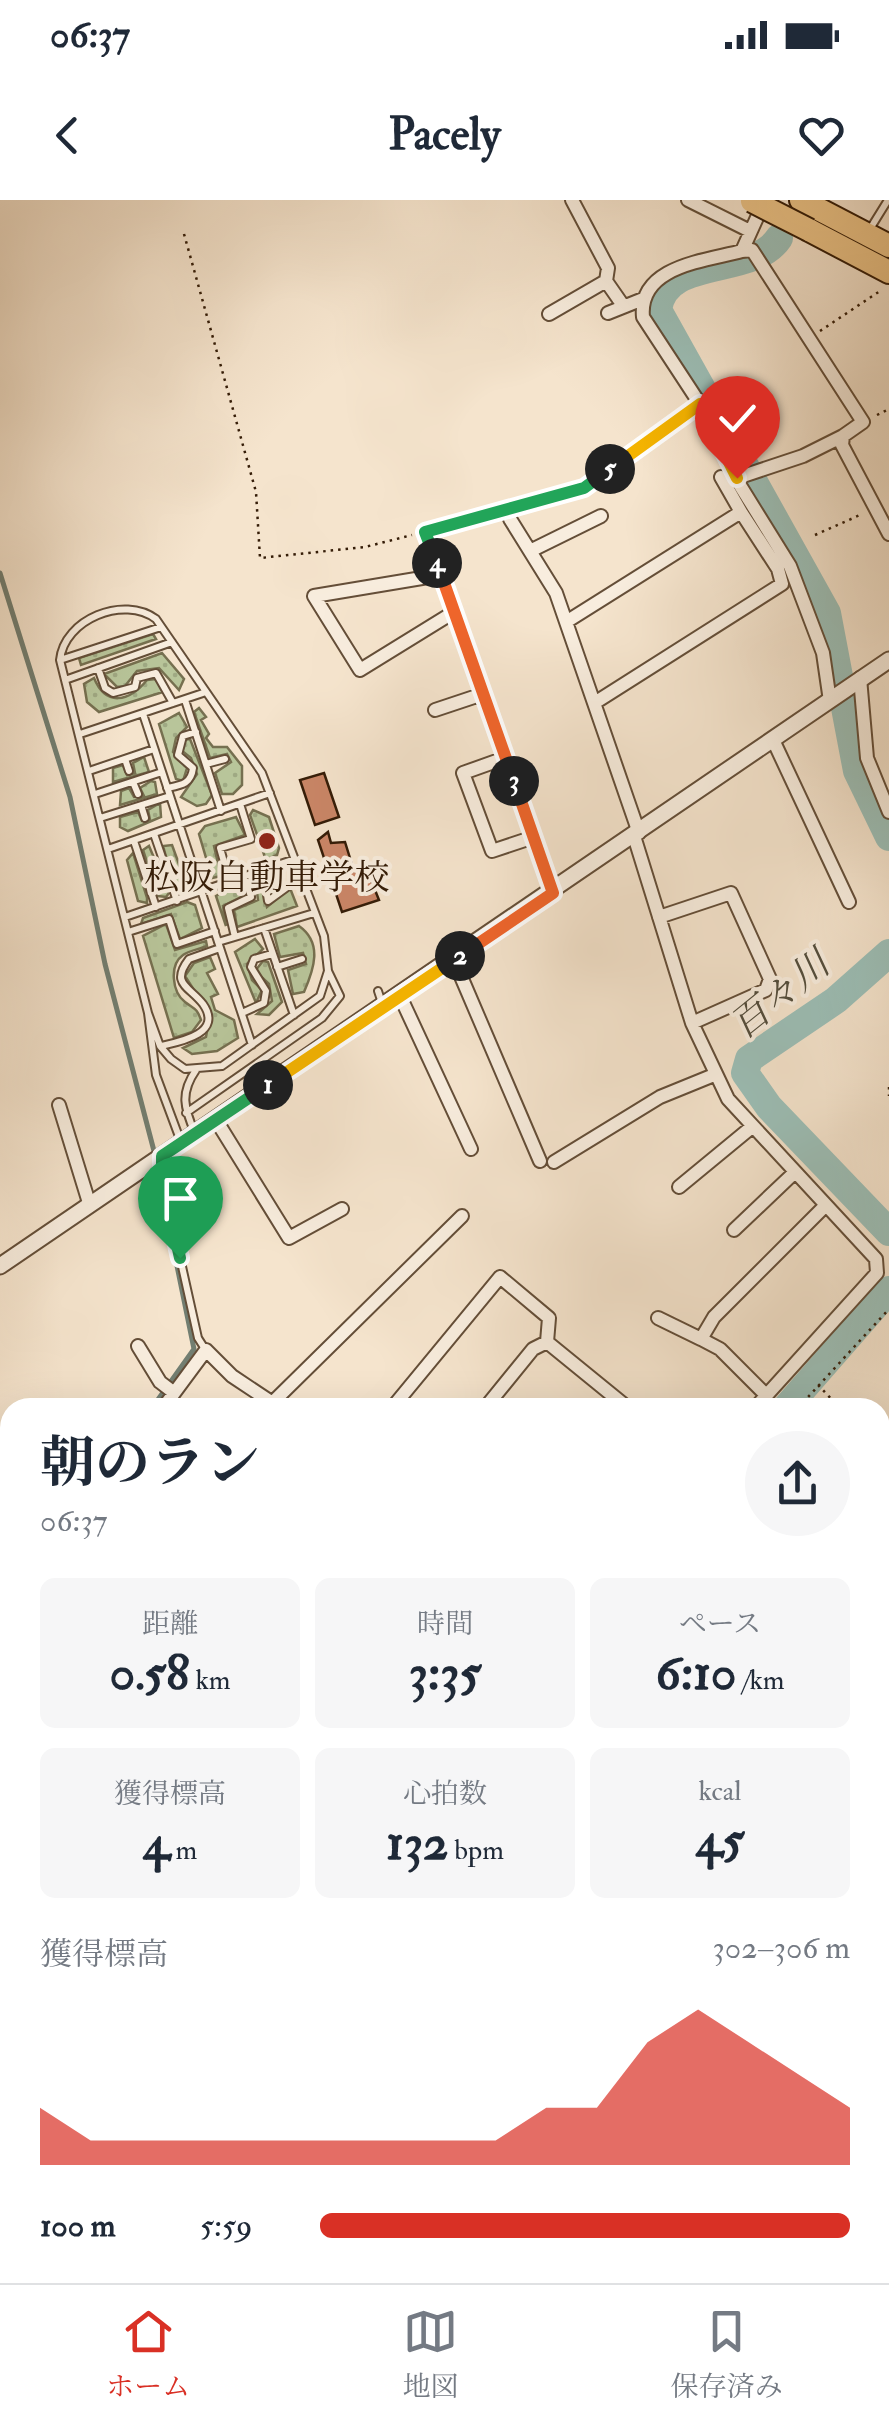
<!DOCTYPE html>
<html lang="ja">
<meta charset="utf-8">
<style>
body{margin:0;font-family:"IM FELL Double Pica","Noto Serif JP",serif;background:#f6f6f7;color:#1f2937;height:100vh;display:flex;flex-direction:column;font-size:38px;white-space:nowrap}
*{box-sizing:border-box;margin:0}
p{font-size:32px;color:#747a83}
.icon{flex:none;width:55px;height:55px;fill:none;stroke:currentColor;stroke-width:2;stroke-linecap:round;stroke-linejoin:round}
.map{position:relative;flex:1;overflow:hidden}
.sheet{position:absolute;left:0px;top:1198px;width:890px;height:888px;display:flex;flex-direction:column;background:#fff;border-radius:30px 30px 0 0;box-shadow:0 10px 40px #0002}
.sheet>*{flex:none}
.pin{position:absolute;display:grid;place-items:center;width:85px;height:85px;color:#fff;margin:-102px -42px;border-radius:50% 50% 50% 0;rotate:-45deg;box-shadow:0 0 10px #0007}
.pin .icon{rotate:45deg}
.km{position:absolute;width:50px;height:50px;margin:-25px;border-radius:50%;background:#222;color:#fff;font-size:28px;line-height:50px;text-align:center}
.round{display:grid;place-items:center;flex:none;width:105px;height:105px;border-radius:52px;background:#f6f6f7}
.overview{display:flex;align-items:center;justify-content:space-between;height:170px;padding:0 40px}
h1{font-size:55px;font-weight:700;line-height:75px}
.stats{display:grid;grid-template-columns:repeat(3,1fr);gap:15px;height:170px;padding:10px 40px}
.stats div{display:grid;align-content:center;border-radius:15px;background:#f6f6f7;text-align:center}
.stats b{font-size:50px;font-weight:700}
.stats small{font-size:28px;font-weight:400}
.stats p{font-size:28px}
.chart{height:280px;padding:20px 40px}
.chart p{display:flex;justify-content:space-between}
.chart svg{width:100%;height:180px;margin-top:10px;fill:#d93025;opacity:.7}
ul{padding:0 40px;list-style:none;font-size:32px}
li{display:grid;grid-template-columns:160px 120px 1fr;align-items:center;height:75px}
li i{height:25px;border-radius:12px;background:#d93025}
.status{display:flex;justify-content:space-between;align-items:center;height:70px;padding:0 50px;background:#fff;direction:ltr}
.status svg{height:28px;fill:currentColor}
header{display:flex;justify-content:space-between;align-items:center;height:130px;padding:0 40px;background:#fff;font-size:45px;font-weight:700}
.tabs{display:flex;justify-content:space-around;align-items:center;height:140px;border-top:2px solid #e0e1e3;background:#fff;font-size:28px;color:#747a83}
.tabs a{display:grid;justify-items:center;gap:5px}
.tabs .current{color:#d93025}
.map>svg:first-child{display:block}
</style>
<div class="status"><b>06:37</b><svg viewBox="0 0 49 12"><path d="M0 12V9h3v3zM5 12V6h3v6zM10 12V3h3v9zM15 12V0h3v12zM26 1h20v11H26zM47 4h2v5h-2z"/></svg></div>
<header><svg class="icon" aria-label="back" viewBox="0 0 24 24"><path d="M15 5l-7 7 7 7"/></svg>Pacely<svg class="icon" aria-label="heart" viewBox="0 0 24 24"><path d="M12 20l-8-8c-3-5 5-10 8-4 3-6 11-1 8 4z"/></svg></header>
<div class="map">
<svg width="889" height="2083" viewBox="0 0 889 2083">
<defs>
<pattern id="grass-dots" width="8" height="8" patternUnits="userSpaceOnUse" patternTransform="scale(2.5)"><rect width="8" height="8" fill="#b8c59a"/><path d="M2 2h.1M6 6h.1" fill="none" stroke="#9fa983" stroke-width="1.8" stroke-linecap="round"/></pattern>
<pattern id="water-ripples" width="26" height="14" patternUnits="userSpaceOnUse" patternTransform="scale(2.5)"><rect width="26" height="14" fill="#9cbfb7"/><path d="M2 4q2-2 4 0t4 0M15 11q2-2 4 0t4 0" fill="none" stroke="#809a93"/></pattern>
</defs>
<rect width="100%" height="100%" fill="#f5e4cd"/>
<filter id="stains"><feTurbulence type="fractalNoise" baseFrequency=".002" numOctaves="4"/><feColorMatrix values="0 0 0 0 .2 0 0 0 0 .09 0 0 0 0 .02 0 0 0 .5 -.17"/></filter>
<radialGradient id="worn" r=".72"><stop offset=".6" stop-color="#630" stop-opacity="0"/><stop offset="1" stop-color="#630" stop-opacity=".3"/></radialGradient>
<path fill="url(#grass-dots)" stroke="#767050" stroke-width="2.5" d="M153 434 156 439 81 465 79 458Z
M162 453 184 479 179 490 159 468 137 471 125 486 117 487 104 474Z
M94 478C106 507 129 502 147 480L156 479 163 492 99 512 87 502 84 484Z
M199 508 206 517 201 520 209 534 206 538 213 547H227L242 566V585L233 594H222L215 573 231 562 227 554 210 558 194 512Z
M179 513 187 527 176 538 173 552 187 568 183 581 176 579 159 524Z
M190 539 212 595 206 604 197 606 181 597 197 574 191 558 181 550 184 540Z
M144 557 149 572 113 582V568L123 565 127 575 135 573 133 563Z
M151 581 155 582 157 594 120 605 121 591 129 588 134 597 144 596 140 588Z
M160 603 161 617 128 631 120 627V617L138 612 142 621 150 620 148 610Z
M253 610 269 617 279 648 277 655 266 660 250 615Z
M236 617 245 635 214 646 221 676 212 678 199 634 205 626Z
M172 645 187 686 181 693 174 679 177 675 173 660H167L163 646Z
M149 646 169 693 166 697 158 696 143 650Z
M133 653 147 698V703L138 701 127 660Z
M255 677 261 678 267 707 290 688 297 706 237 727 234 710 258 700Z
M238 683 245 686 247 694 223 706 226 726 216 696Z
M187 702 195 705 202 728 180 739 171 714 141 724 143 718Z
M166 724 175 750 206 741 207 746C200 749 188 751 183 755 169 765 172 792 185 802 194 809 197 808 201 820L192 832 174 838 143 736Z
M299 726C323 743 314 769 304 792L293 794 288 770 306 764 303 753 280 757 274 734Z
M255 739 263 749 247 764 252 780 262 790 256 803 235 752Z
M210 757 215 769 207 773 218 794 211 797 215 810 234 820 238 838 217 851 192 854 183 848 206 837 210 815 185 776 194 763Z
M263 761 268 762 282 802 269 815 257 814 272 801 269 784 255 771Z"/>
<path fill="url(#water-ripples)" stroke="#727e71" stroke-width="2.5" d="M799 0H817L781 48 764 61 756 51 771 40Z"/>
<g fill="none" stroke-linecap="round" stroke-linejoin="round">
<path stroke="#727e71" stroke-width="5" d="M0 373 70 597 105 764 154 951
M152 1208 194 1149 158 973"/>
<path stroke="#9cbfb7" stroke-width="28" d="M779 38C753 78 664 55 658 110L827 413 857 571 889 637
M889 753 836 800 749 859 745 873 769 907 889 1032
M786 1208 889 1090
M128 2083 132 2075"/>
</g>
<path fill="#ca8667" stroke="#341c07" stroke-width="2.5" d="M324 573 339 617 315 625 300 580Z
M328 632 331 643 345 642 354 671 367 670 379 700 342 712 318 640Z"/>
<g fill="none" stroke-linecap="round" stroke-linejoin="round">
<g stroke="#644e38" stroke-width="10">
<path id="service" d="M870 29 888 0
M60 460 161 427
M98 468 105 488 113 493 135 487 137 478 156 473 173 503
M65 480 172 442
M185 500 221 611
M143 514 252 845
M80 534 206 492
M125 559 129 571
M206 564 225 559
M89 571 154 549
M133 582 138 594
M167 588C182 585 191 584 193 568L178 555 183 536 196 532
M95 594 162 572
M141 605 145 618
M100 618 170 596
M154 634 177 701
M134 641 156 707
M108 649 270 593
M263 671 268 701 301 677
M230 683 220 648 251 639 240 604
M125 717 295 659
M264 728 294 815
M128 732 169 719 177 744 215 731
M235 737 228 708 251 697 245 677
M218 742 314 713
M277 767 302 759
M378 791 383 806
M148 813 160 846 171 859 185 869 222 866 320 796 328 771 324 736 262 573 156 419C124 395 64 419 60 460L148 813 156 875 181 942
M242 813 264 803 266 791 251 767 254 759 272 754
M161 846C179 842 224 834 203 804 189 786 170 784 189 759L220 748
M186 913 322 818 340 796 328 771
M195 933C184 908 180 893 196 870
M162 958V977L198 1138 205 1149"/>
</g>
<g stroke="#644e38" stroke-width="16">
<path id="minor" d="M572 0 608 68 606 81
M688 0 750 31
M764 2 742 51C705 61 638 66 643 117L700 204 741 287 790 366 823 453 830 501
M742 51 752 50 863 222 843 236 842 245 889 334
M608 113 643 99
M549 114 606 81 622 104
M721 277 741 312
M737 278 803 256 843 236
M510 319 556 393 639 633
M425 332 553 693
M530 351 601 316
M440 375 314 396 360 470 454 412
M566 422 741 312 778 369 782 384 596 502
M860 478 867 558 889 612
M435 510 483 494
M774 542 849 702
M505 558 463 573 492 651 534 637
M634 636 692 823 728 899 876 1059 877 1073 755 1208
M659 717 731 693 770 779 766 790 692 823
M454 760 540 961
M400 796 471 949
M59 905 90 1006
M216 920 289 1038 342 1009
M554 962 660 897 714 875
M679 987 753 926
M734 1030 794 973
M658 1118 701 1139
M138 1146 160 1182 173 1192
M765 1194 720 1149 701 1139 714 1117 826 1005
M163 1208 206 1150 232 1176 280 1208
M267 1208 462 1016
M392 1208 500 1077 549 1118 547 1142 628 1208
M485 1208 533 1149 547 1142
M0 1310 10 1318
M0 1399 10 1386
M0 1491 10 1498
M0 1592 10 1600
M0 1683 10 1690
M0 1839 10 1826
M449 2083 455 2075"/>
</g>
<g stroke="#644e38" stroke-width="19">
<path id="tertiary" d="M0 1066 889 460"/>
</g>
<g stroke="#341c07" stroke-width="26">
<path id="trunk" d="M801 0 889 46
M809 30 889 72"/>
</g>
<path stroke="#341c07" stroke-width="2.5" stroke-dasharray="2.5 5" stroke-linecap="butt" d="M184 34 256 292 260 358 365 347 412 335
M820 131 880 91
M877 215 889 209
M516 307 583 288 687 214
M439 326 498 310
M815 335 860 315
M889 887V896
M818 1185 840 1208
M798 1208 889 1109
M880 1248 889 1258
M880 1487 889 1476
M421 2075 432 2083
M512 2075 523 2083
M475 2083 481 2075"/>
<use href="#service" stroke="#f8edde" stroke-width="6"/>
<use href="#minor" stroke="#f8edde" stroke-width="12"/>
<use href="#tertiary" stroke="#f8edde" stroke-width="15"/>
<use href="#trunk" stroke="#eac286" stroke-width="22"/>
<g stroke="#341c07" stroke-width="26" stroke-linecap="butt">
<path id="trunk-bridge" d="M752 1 809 30"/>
</g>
<use href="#trunk-bridge" stroke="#eac286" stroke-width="22"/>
</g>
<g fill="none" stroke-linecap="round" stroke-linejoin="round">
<g stroke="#fff" stroke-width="20">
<path id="split-1" d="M180 1058 162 977V956L268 885"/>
</g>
<g stroke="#fff" stroke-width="20">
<path id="split-2" d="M268 885 460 756"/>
</g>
<g stroke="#fff" stroke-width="20">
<path id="split-3" d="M460 756 553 693 514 581"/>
</g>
<g stroke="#fff" stroke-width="20">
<path id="split-4" d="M437 363 514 581"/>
</g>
<g stroke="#fff" stroke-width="20">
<path id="split-5" d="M437 363 425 332 584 288 610 269"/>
</g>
<g stroke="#fff" stroke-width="20">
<path id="split-6" d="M610 269 700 204 737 278"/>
</g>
<use href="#split-1" stroke="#22a559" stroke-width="12"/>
<use href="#split-2" stroke="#f5b400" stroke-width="12"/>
<use href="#split-3" stroke="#f0652b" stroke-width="12"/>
<use href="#split-4" stroke="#f0652b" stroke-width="12"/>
<use href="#split-5" stroke="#22a559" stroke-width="12"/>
<use href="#split-6" stroke="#f5b400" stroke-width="12"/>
</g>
<circle fill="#8f2418" stroke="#f8edde" stroke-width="4" cx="267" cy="641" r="10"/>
<g text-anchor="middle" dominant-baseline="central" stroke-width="8" stroke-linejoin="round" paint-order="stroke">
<g font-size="35" fill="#341c07" stroke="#f8edde">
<text x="267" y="678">松阪自動車学校</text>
</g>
<g font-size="38" font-style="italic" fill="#534d3c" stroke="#f8edde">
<text transform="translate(780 795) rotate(-39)">百々川</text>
</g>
</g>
<rect width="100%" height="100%" filter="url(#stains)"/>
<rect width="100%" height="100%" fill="url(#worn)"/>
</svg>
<div class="pin" style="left:180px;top:1058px;background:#1e9e55"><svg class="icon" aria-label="arrive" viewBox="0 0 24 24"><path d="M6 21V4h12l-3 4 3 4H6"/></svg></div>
<div class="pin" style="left:737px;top:278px;background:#d93025"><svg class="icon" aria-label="check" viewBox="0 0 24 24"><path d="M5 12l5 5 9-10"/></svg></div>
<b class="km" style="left:268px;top:885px">1</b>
<b class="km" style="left:460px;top:756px">2</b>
<b class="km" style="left:514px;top:581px">3</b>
<b class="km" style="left:437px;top:363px">4</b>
<b class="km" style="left:610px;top:269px">5</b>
<section class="sheet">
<div class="overview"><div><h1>朝のラン</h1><p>06:37</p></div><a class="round"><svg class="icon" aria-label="share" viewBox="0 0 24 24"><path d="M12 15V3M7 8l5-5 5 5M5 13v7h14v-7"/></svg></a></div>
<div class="stats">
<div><p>距離</p><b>0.58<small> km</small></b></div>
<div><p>時間</p><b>3:35</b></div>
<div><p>ペース</p><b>6:10<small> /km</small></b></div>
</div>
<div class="stats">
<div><p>獲得標高</p><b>4<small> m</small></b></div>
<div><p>心拍数</p><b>132<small> bpm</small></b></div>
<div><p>kcal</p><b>45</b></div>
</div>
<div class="chart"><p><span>獲得標高</span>302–306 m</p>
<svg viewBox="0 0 160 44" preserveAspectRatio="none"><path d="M0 44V30L10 38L20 38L30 38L40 38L50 38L60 38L70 38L80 38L90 38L100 30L110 30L120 14L130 6L140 14L150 22L160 30V44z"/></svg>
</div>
<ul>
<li><b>100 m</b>5:59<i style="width:100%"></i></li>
</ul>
</section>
</div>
<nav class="tabs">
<a class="current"><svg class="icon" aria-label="home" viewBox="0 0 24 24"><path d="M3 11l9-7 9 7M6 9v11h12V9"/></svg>ホーム</a>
<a><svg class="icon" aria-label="map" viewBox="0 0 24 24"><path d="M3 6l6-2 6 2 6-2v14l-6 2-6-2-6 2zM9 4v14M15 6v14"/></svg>地図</a>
<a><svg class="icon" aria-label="saved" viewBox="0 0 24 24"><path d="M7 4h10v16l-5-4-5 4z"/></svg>保存済み</a>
</nav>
